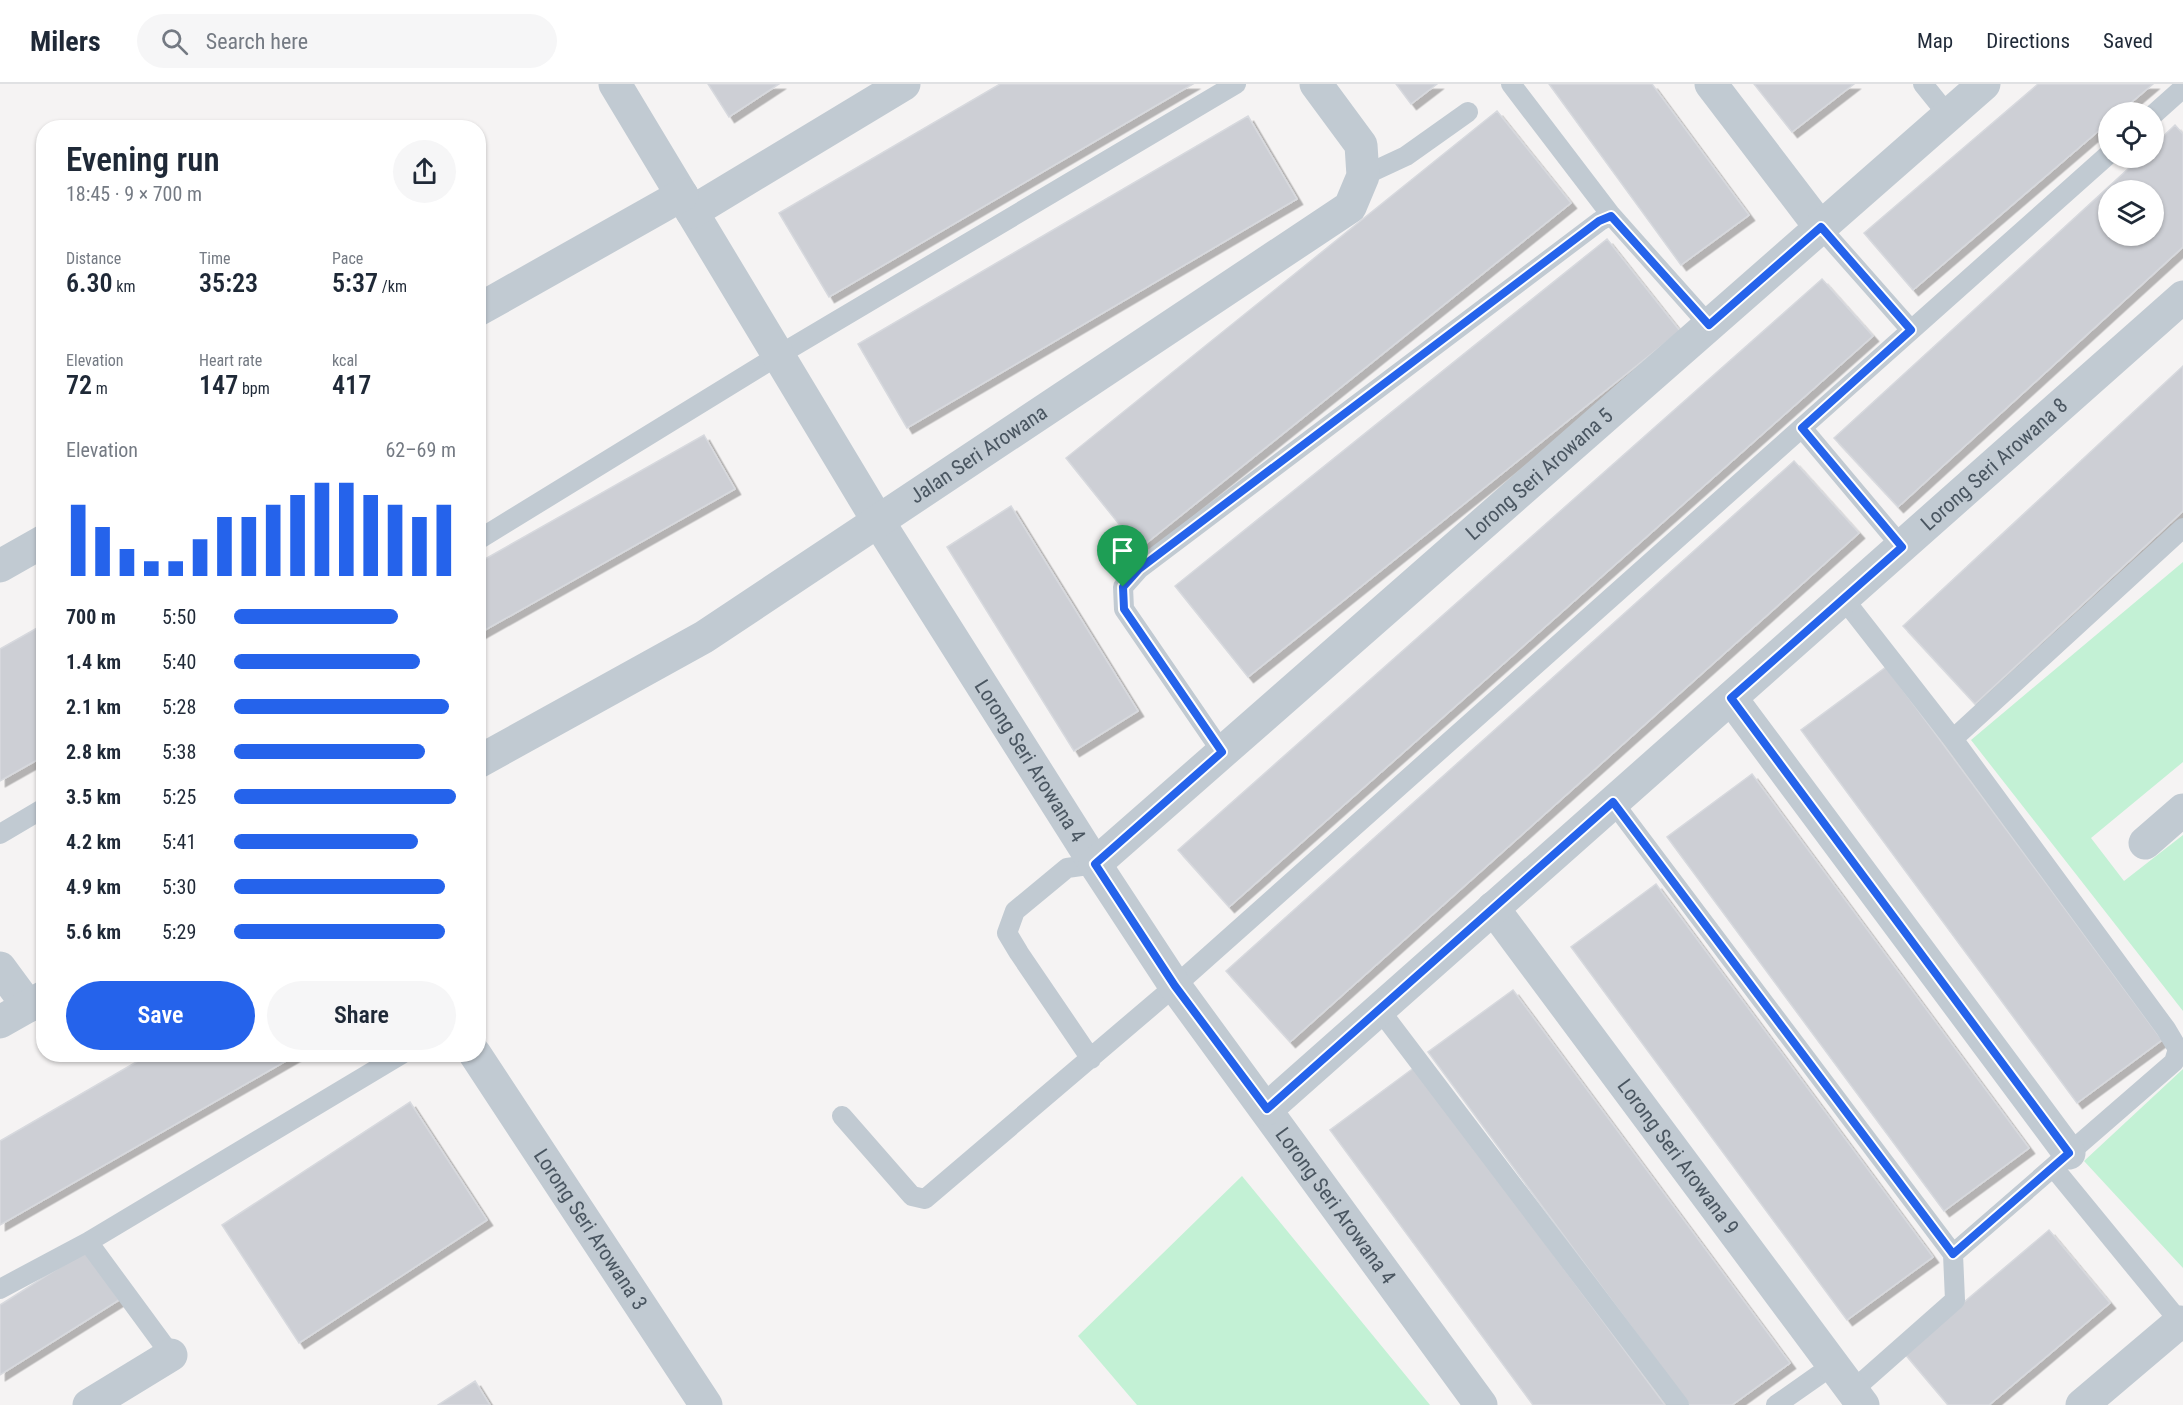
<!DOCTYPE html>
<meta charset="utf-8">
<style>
body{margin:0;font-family:"Roboto Condensed",sans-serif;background:#f6f6f7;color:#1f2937;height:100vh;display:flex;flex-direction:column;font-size:22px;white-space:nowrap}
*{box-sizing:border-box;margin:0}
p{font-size:20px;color:#747a83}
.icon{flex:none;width:33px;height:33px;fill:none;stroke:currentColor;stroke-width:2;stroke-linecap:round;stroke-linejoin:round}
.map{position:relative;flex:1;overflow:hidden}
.side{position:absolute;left:36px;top:36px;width:450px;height:942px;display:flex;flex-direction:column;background:#fff;border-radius:24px;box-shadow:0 2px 4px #0004}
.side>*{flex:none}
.buttons{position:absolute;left:2098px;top:18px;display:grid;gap:12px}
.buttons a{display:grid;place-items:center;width:66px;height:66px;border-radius:50%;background:#fff;box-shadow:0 2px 4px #0004;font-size:30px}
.pin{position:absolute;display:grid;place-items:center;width:51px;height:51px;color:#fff;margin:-62px -26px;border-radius:50% 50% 50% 0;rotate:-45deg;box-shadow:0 0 6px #0007}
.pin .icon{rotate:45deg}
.round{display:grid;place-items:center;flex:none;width:63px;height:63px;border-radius:32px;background:#f6f6f7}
.overview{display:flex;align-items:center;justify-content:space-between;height:102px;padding:0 30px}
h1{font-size:33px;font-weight:600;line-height:45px}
.stats{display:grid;grid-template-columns:repeat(3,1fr);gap:9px;height:102px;padding:6px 30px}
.stats div{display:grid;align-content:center}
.stats b{font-size:26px;font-weight:600}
.stats small{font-size:16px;font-weight:400}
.stats p{font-size:16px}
.chart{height:168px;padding:12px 30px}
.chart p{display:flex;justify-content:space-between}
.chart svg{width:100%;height:108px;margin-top:6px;stroke:#2563eb;stroke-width:6}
.action{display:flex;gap:12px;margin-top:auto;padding:12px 30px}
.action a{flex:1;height:69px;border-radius:36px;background:#2563eb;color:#fff;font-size:24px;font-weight:600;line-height:69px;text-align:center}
.action a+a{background:#f6f6f7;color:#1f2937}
ul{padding:0 30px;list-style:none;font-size:20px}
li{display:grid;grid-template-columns:96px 72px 1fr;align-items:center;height:45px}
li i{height:15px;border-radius:8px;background:#2563eb}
header{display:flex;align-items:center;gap:36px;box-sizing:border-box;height:84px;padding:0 30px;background:#fff;border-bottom:2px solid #e0e1e3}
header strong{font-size:28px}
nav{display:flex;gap:33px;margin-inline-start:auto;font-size:21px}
.search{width:420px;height:54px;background:#f6f6f7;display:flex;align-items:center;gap:15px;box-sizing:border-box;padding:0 21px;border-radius:33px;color:#747a83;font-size:22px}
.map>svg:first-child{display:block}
</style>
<header>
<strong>Milers</strong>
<div class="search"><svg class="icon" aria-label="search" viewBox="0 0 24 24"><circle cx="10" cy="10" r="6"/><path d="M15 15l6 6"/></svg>Search here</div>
<nav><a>Map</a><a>Directions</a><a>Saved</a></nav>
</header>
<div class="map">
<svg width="2183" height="1321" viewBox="0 0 2183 1321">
<defs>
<filter id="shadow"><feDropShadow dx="5.5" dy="5.5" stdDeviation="0" flood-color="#0004"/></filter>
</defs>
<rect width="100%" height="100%" fill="#f5f3f3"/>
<path fill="#c3f1d5" d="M2183 478V678L2091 754 2124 797 2183 751V927L1971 656Z
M2183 985V1184L2084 1077Z
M1242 1092 1430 1321H1137L1078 1252Z"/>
<path fill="#cdcfd5" stroke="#d7d9de" stroke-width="1.5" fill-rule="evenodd" filter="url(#shadow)" d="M708 0H779L729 33Z
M1000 0H1193L829 213 779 129Z
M1396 0H1437L1411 20Z
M1549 0H1652L1749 131 1681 181Z
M1754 0H1854L1792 48Z
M2038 0H2153L2120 28H2109V38L1913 206 1864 149Z
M1497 27 1571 119 1139 465 1066 374Z
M1248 32 1297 115 907 344 858 260Z
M2175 41 2183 50V163L1898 423 1834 354 2140 74H2154V61ZM2109 106H2154V152H2109Z
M1607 155 1680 247 1248 593 1175 502Z
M1822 195 1873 252 1229 823 1178 766Z
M2183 282V427L1975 620 1903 542Z
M704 351 735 405 478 550V479Z
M1794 377 1859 449 1290 958 1226 887Z
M1011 422 1138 627 1074 667 947 463Z
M44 540V672L0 697V565Z
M1886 583 2162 956 2077 1019 1801 646Z
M1752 690 2029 1064 1944 1127 1667 753Z
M1656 800 1933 1173 1847 1236 1571 863Z
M1513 906 1790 1279 1732 1321H1689L1428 968Z
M150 970H298L0 1141V1057Z
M1415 983 1665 1321H1533L1330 1046Z
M410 1018 487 1136 299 1259 222 1141Z
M2049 1146 2110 1219 1989 1321H1948L1904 1269Z
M87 1166 119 1216 0 1291V1221Z
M475 1297 490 1321H438Z"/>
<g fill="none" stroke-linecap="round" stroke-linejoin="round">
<path stroke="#c1cad2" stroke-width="20" d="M1511 0 1611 131 1709 241
M1923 0 1948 31
M2154 30 2183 4
M1363 92 1406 72 1468 28
M1820 143 1911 246
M1802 344 1902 463
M478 456 779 271 1236 0
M1843 514 1953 655 2166 945 2178 965 2174 978 1953 1170 1955 1216 1852 1307
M1953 655 2183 444
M1222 668 1124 525 1123 503 1139 485 1600 137 1611 131
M1613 718 1953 1170
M0 750 44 724
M1379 925 1679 1321
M1091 975 1019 869 1007 849 1015 827 1067 784 1095 780
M842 1032 912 1112 925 1115 1175 902 2109 70
M2053 1083 2180 1238
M88 1158 171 1271
M0 1205 88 1158 402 970
M1776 1321 1833 1281"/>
<g stroke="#c1cad2" stroke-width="33">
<path id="s1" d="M615 0 878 437 1095 780 1175 902 1481 1321"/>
<path d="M1711 0 1820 143"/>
<path d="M692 128 904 0"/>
<path d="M478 226 682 111"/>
<path d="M0 482 44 457"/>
<path d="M1731 614 2069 1069"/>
<path id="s2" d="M478 678 704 553 1350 123 1363 92 1361 61 1316 0"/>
<path d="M2145 759 2183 726"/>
<path id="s3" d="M1095 780 1984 0"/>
<path id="s4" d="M1493 824 1863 1321"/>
<path d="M0 884 28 922"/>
<path d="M0 938 44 913"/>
<path id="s5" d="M475 970 706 1321"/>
<path id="s6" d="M1267 1025 2183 213"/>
<path d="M89 1321 171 1271"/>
<path d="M2082 1321 2180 1238 2183 1241"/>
</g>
</g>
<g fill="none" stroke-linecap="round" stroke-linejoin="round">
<g stroke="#fff" stroke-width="12">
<path id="route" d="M1611 132 1709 241 1821 143 1911 246 1802 344 1902 463 1731 614 2069 1069 1953 1170 1613 718 1267 1025 1175 902 1095 780 1222 668 1124 525 1123 503 1139 485 1599 137Z"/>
</g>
<use href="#route" stroke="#2563eb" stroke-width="8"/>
</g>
<g text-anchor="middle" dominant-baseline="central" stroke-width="5" stroke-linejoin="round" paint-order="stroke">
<g font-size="21" fill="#4a5661" stroke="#fff">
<text stroke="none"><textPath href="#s2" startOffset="588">Jalan Seri Arowana</textPath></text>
<text stroke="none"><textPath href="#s6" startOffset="972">Lorong Seri Arowana 8</textPath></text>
<text stroke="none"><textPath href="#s3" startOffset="591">Lorong Seri Arowana 5</textPath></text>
<text stroke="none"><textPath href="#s1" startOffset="794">Lorong Seri Arowana 4</textPath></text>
<text stroke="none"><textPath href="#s4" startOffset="310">Lorong Seri Arowana 9</textPath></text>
<text stroke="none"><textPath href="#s1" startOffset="1334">Lorong Seri Arowana 4</textPath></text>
<text stroke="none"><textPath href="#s5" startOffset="210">Lorong Seri Arowana 3</textPath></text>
</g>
</g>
</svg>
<div class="buttons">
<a><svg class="icon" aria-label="locate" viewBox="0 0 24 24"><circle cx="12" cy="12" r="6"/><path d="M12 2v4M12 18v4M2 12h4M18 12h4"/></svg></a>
<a><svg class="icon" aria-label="layers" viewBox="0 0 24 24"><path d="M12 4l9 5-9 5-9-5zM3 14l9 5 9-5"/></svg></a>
</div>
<div class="pin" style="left:1123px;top:503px;background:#1e9e55"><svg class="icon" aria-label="arrive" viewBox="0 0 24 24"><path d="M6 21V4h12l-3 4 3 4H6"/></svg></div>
<section class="side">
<div class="overview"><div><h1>Evening run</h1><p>18:45 · 9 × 700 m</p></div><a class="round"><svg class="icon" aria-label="share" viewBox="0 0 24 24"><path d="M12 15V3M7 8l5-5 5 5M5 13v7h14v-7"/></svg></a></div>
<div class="stats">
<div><p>Distance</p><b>6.30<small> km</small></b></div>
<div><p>Time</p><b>35:23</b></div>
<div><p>Pace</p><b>5:37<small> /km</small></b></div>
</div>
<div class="stats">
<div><p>Elevation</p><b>72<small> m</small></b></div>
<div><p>Heart rate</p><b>147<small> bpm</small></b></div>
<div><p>kcal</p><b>417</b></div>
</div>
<div class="chart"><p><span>Elevation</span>62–69 m</p>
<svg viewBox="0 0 160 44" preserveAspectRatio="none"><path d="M5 44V15M15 44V24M25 44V33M35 44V38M45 44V38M55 44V29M65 44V20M75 44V20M85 44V15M95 44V11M105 44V6M115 44V6M125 44V11M135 44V15M145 44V20M155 44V15"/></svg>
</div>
<ul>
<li><b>700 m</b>5:50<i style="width:74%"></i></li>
<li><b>1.4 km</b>5:40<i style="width:84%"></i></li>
<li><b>2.1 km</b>5:28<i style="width:97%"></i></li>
<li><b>2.8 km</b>5:38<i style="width:86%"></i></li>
<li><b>3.5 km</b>5:25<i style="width:100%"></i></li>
<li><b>4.2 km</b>5:41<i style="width:83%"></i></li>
<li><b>4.9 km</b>5:30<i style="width:95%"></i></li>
<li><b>5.6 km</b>5:29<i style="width:95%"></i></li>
</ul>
<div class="action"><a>Save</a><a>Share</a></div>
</section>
</div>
